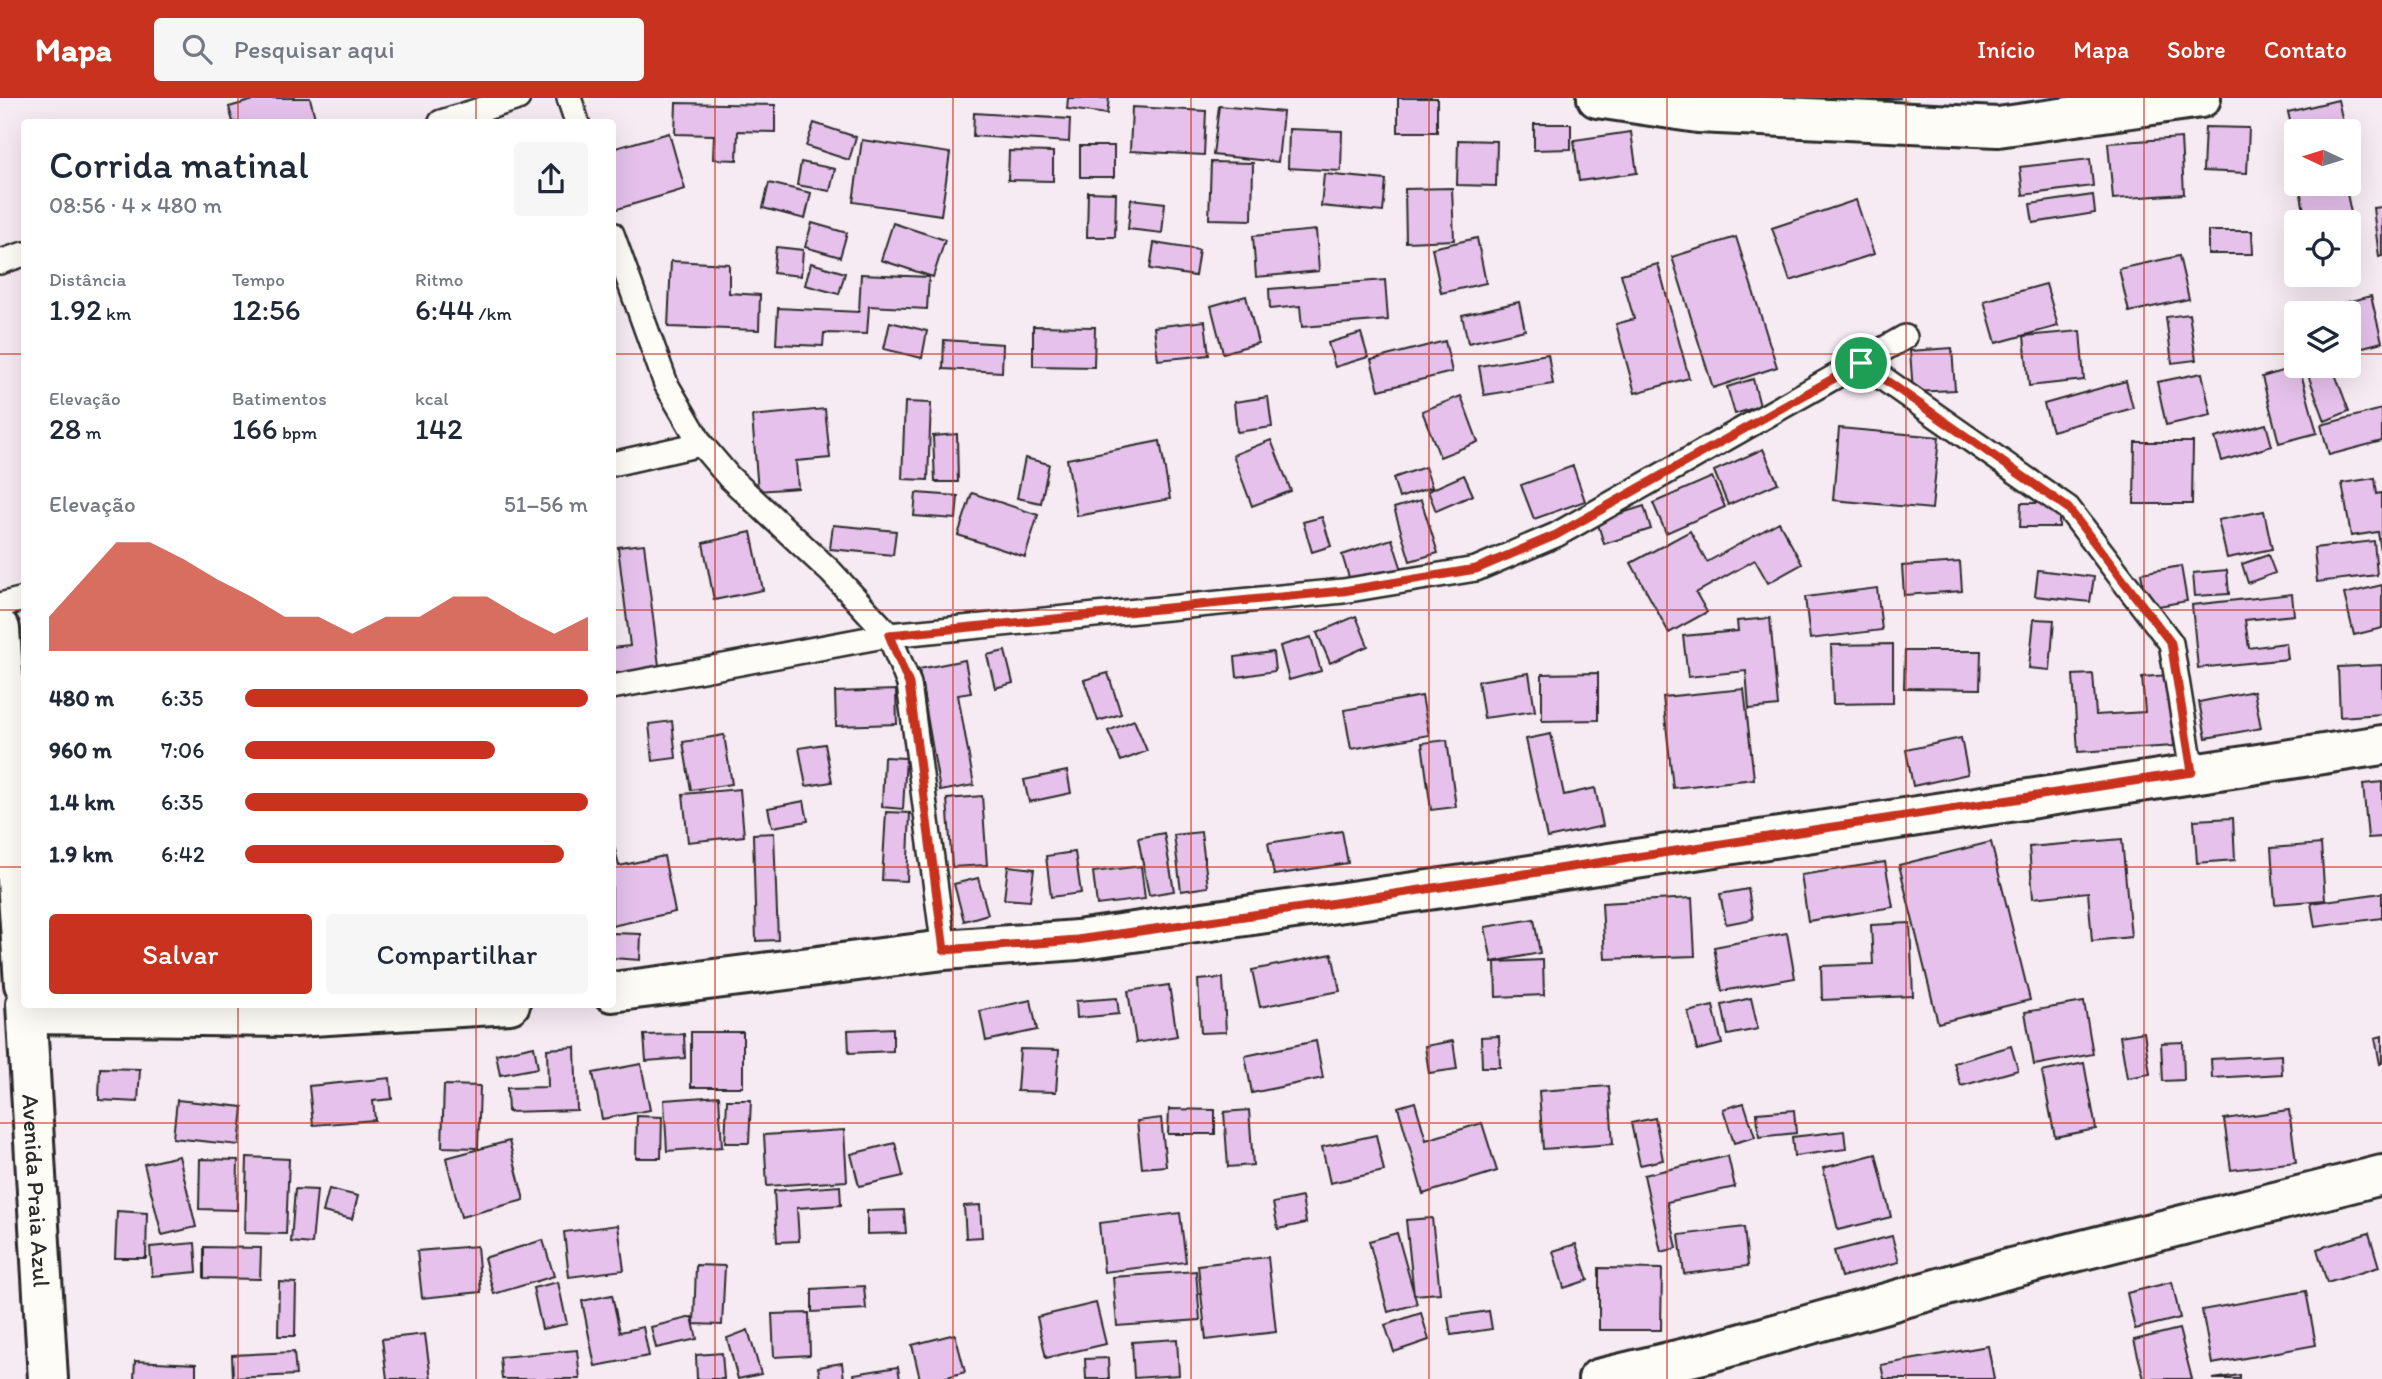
<!DOCTYPE html>
<html lang="pt">
<meta charset="utf-8">
<style>
body{margin:0;font-family:Itim,sans-serif;background:#f6f6f7;color:#1f2937;height:100vh;display:flex;flex-direction:column;font-size:26px;white-space:nowrap}
*{box-sizing:border-box;margin:0}
p{font-size:23px;color:#747a83}
.icon{flex:none;width:38px;height:38px;fill:none;stroke:currentColor;stroke-width:2;stroke-linecap:round;stroke-linejoin:round}
.map{position:relative;flex:1;overflow:hidden}
.drawer{position:absolute;left:21px;top:21px;width:595px;height:889px;display:flex;flex-direction:column;background:#fff;border-radius:7px;box-shadow:0 7px 28px #0002}
.drawer>*{flex:none}
.needle{width:46px;rotate:274deg}
.fabs{position:absolute;left:2284px;top:21px;display:grid;gap:14px}
.fabs a{display:grid;place-items:center;width:77px;height:77px;border-radius:7px;background:#fff;box-shadow:0 7px 28px #0002;font-size:35px}
.pin{position:absolute;display:grid;place-items:center;width:60px;height:60px;color:#fff;margin:-30px;border:4px solid #fff;border-radius:50%;box-shadow:0 2px 7px #0007}
.round{display:grid;place-items:center;flex:none;width:74px;height:74px;border-radius:7px;background:#f6f6f7}
.head{display:flex;align-items:center;justify-content:space-between;height:119px;padding:0 28px}
h1{font-size:38px;font-weight:600;line-height:52px}
.stats{display:grid;grid-template-columns:repeat(3,1fr);gap:10px;height:119px;padding:7px 28px}
.stats div{display:grid;align-content:center}
.stats b{font-size:30px;font-weight:600}
.stats small{font-size:19px;font-weight:400}
.stats p{font-size:19px}
.chart{height:196px;padding:14px 28px}
.chart p{display:flex;justify-content:space-between}
.chart svg{width:100%;height:126px;margin-top:7px;fill:#c8321e;opacity:.7}
.action{display:flex;gap:14px;margin-top:auto;padding:14px 28px}
.action a{flex:1;height:80px;border-radius:7px;background:#c8321e;color:#fff;font-size:28px;font-weight:600;line-height:80px;text-align:center}
.action a+a{background:#f6f6f7;color:#1f2937}
ul{padding:0 28px;list-style:none;font-size:23px}
li{display:grid;grid-template-columns:112px 84px 1fr;align-items:center;height:52px}
li i{height:18px;border-radius:9px;background:#c8321e}
header{display:flex;align-items:center;gap:42px;box-sizing:border-box;height:98px;padding:0 35px;background:#c8321e;color:#fff}
header strong{font-size:33px}
nav{display:flex;gap:38px;margin-inline-start:auto;font-size:24px}
.search{width:490px;height:63px;background:#f6f6f7;display:flex;align-items:center;gap:18px;box-sizing:border-box;padding:0 24px;border-radius:7px;color:#747a83;font-size:26px}
.map>svg:first-child{display:block}
</style>
<header>
<strong>Mapa</strong>
<div class="search"><svg class="icon" aria-label="search" viewBox="0 0 24 24"><circle cx="10" cy="10" r="6"/><path d="M15 15l6 6"/></svg>Pesquisar aqui</div>
<nav><a>Início</a><a>Mapa</a><a>Sobre</a><a>Contato</a></nav>
</header>
<div class="map">
<svg width="2382" height="1281" viewBox="0 0 2382 1281">
<rect width="100%" height="100%" fill="#f6eaf3"/>
<filter id="ink" filterUnits="userSpaceOnUse"><feTurbulence type="fractalNoise" baseFrequency=".0143" numOctaves="2"/><feDisplacementMap in="SourceGraphic" scale="14" xChannelSelector="R" yChannelSelector="G"/><feConvolveMatrix kernelMatrix="1 2 1 2 8 2 1 2 1" color-interpolation-filters="sRGB"/></filter>
<g filter="url(#ink)">
<path fill="#e5c1eb" stroke="#2b2b2b" stroke-width="2" d="M261 0H310L316 24H233L229 9Z
M1068 0H1109L1107 16 1067 11Z
M1398 0H1437V34H1398Z
M1823 0H1901L1824 6Z
M2338 2 2345 33H2296V49L2288 14Z
M676 5 775 7V34L738 33 737 62 713 61 714 37 675 36Z
M1219 8 1283 14 1278 64 1213 57Z
M1132 9 1206 13 1204 57 1130 53Z
M974 15 1070 21 1069 44 973 38Z
M814 25 856 39 849 62 806 48Z
M1534 26H1571V51L1534 52Z
M2205 29 2249 30 2247 75 2203 73Z
M1289 31 1342 33 1341 73 1288 70Z
M1631 34 1637 75 1579 83 1574 42Z
M669 35 685 91 614 112 612 51Z
M2181 40 2184 96 2113 101 2108 45Z
M862 42 950 55 941 117 853 104Z
M1458 42 1497 43 1496 88 1457 87Z
M1080 48H1114V79H1080Z
M1009 53 1053 54V83L1008 82Z
M2090 61 2093 88 2023 97 2020 69Z
M801 64 835 71 830 93 797 87Z
M1211 64 1253 65 1252 122 1209 121Z
M1324 76 1386 82 1383 114 1321 108Z
M769 85 811 95 805 121 763 110Z
M2299 86H2345L2351 115 2306 124Z
M1452 90 1454 142 1406 144 1405 91Z
M1088 94 1116 95 1115 139H1087Z
M2093 97 2095 115 2033 125 2030 106Z
M1131 101 1165 105 1162 135 1128 131Z
M1856 102 1874 156 1790 183 1772 130Z
M2382 109V158L2379 159 2373 110Z
M812 125 847 135 840 159 805 149Z
M893 125 945 142 933 179 881 162Z
M1316 132 1319 173 1256 179 1253 138Z
M2208 133H2252L2253 156H2208Z
M1736 139 1777 269 1713 290 1672 159Z
M1477 140 1486 185 1441 195 1432 150Z
M1154 145 1199 152 1195 178 1150 171Z
M776 149 803 152 801 178 773 175Z
M2179 158 2189 201 2129 214 2119 171Z
M671 163 729 166V195L760 197 759 232 668 229Z
M811 165 845 175 839 196 805 187Z
M1658 166 1689 280 1635 295 1616 226 1634 221 1621 176Z
M861 176 929 179 927 211 869 208 867 236 824 235 823 248 776 246 778 210 859 214Z
M1385 182 1388 222 1302 229 1300 208 1270 211 1269 191Z
M2046 186 2058 228 1996 245 1984 203Z
M1246 198 1258 245 1223 255 1211 208Z
M2371 198 2382 244 2348 253V215H2304Z
M1519 204 1525 232 1468 245 1462 217Z
M2189 216 2196 262 2172 265 2166 219Z
M1205 223 1209 257 1158 262 1154 229Z
M890 224 927 233 922 260 884 251Z
M1033 228 1095 229 1094 269 1033 268Z
M2080 233 2084 282 2029 288 2024 238Z
M1361 235 1368 259 1335 269 1328 245Z
M944 242 1003 246 1002 274 943 271Z
M1445 243 1452 274 1379 292 1371 262Z
M1952 250 1955 292 1913 294 1910 253Z
M1548 256 1553 286 1484 297 1479 268Z
M2299 268 2317 335 2279 345 2262 279Z
M2323 268H2332L2349 313 2325 323 2307 274Z
M2202 275 2211 317 2166 327 2157 284Z
M1753 281 1760 308 1735 316 1727 289Z
M2126 283 2133 310 2052 333 2044 306Z
M1461 298 1478 344 1440 359 1422 313Z
M1268 299 1272 329 1237 334 1234 304Z
M905 304 931 305 928 382 902 381Z
M825 311 830 360 796 363 798 390 758 393 752 318Z
M2382 311V343L2329 357 2321 327Z
M2266 326 2272 348 2222 363 2215 340Z
M1839 330 1939 339 1932 411 1833 402Z
M957 336 958 384H935L933 338Z
M1271 342 1291 393 1252 408 1233 357Z
M1160 343 1170 401 1077 418 1067 361Z
M2135 344H2193L2192 406H2134Z
M1763 351 1778 385 1728 407 1714 373Z
M1025 360 1049 366 1041 405 1017 400Z
M1573 368 1585 403 1534 421 1521 387Z
M1425 369 1432 389 1399 400 1393 380Z
M1464 377 1473 397 1436 413 1428 393Z
M1712 379 1725 409 1666 435 1653 405Z
M2375 380 2377 396 2382 395V461L2378 434 2351 438 2342 385Z
M916 395 958 398 956 421 914 418Z
M972 395 1038 417 1025 459 958 437Z
M1421 402 1438 455 1410 463 1394 410Z
M2021 405H2059V429H2020Z
M1644 408 1651 431 1604 446 1597 423Z
M2264 413 2272 451 2227 460 2218 422Z
M1322 419 1331 448 1312 454 1303 424Z
M1779 424 1802 466 1768 485 1755 462 1696 495 1707 514 1669 535 1631 465 1690 433 1707 464Z
M833 427 896 433 893 457 830 451Z
M751 434 763 492 714 502 703 445Z
M1392 441 1402 472 1352 489 1342 457Z
M2374 443 2377 477 2317 484 2314 450Z
M644 446 660 576 612 582V550L630 548 618 449Z
M2268 457 2275 475 2248 485 2242 466Z
M1960 464 1962 493 1904 497 1902 468Z
M2181 468 2187 503 2147 510 2141 475Z
M2038 472 2094 479 2090 504 2035 498Z
M2227 472 2229 496 2195 498 2193 475Z
M2382 487V530L2354 537 2344 496Z
M1877 490 1882 532 1810 541 1805 499Z
M2292 496 2294 517 2245 522 2249 550 2286 545 2288 561 2198 570 2192 507Z
M1356 518 1368 548 1330 565 1317 535Z
M1770 520 1778 608 1749 611 1746 573 1688 579 1683 538 1738 533 1737 523Z
M2034 521 2054 522 2050 572 2029 570Z
M1311 539 1321 573 1289 582 1280 548Z
M1893 546V605L1833 606 1831 547Z
M1005 553 1013 585 995 590 987 557Z
M1905 553H1981L1980 591 1904 590Z
M1273 554 1275 573 1237 579 1235 559Z
M965 562 971 595 958 597 974 687 940 693 919 571Z
M2382 567V616L2340 619 2338 569Z
M1108 575 1121 616 1098 623 1084 582Z
M1529 575 1535 613 1484 620 1478 583Z
M1598 575V622L1542 623V576Z
M2093 576 2096 617 2145 614 2142 579 2169 577 2174 648 2078 654 2073 577Z
M1744 591 1754 681 1673 690 1663 599Z
M896 592 897 626 836 628 835 594Z
M2254 593 2261 630 2206 640 2199 604Z
M1422 598 1429 637 1351 651 1344 612Z
M1134 622 1147 653 1121 663 1108 633Z
M672 623 676 660 653 663 649 626Z
M1551 636 1564 697 1595 690 1603 728 1547 740 1526 641Z
M724 637 732 686 691 692 683 644Z
M1961 640 1968 676 1913 688 1906 652Z
M1447 642 1456 709 1431 712 1422 645Z
M825 646 832 684 806 688 799 650Z
M884 659 906 660 903 711 882 709Z
M1067 673 1071 695 1029 704 1024 682Z
M2382 684V739L2368 740 2363 686Z
M740 691 744 738 688 744 683 696Z
M982 698 987 767 952 769 947 701Z
M804 703 808 723 772 729 768 710Z
M886 714 910 715 907 783 882 782Z
M2233 720 2235 762 2197 765 2194 722Z
M1342 733 1348 765 1274 777 1268 745Z
M1201 734 1208 789 1181 793 1174 737Z
M774 735 778 842 756 843 753 736Z
M1164 735 1174 793 1149 797 1138 740Z
M612 739 619 768 664 758 675 814 612 828Z
M2122 741 2131 839 2092 843 2088 794 2033 800 2029 749Z
M1991 744 2030 902 1938 925 1899 767Z
M2321 746 2325 802 2275 806 2271 750Z
M1075 754 1081 795 1051 799 1046 758Z
M1885 764 1893 809 1808 823 1801 777Z
M1008 768 1034 771 1030 803 1004 801Z
M1141 768 1145 801 1097 807 1093 774Z
M978 780 988 816 964 823 954 786Z
M1748 791 1753 821 1726 826 1720 796Z
M2382 795V820L2315 829 2311 805Z
M1692 800 1695 858 1605 861 1602 805Z
M1534 821 1540 855 1492 864 1485 829Z
M1910 825 1913 898 1822 902 1821 868 1873 866 1871 827Z
M612 835 641 836 640 862 612 860Z
M1787 835 1795 880 1722 893 1714 849Z
M1332 856 1340 893 1260 909 1252 872Z
M1543 862 1544 897 1496 899 1495 864Z
M1223 880 1226 934 1201 935 1198 882Z
M1169 887 1177 938 1136 945 1128 893Z
M1117 900 1119 916 1077 920 1076 903Z
M1751 900 1758 931 1728 937 1722 907Z
M1031 902 1037 932 986 943 980 913Z
M2084 904 2093 956 2034 967 2025 914Z
M1713 908 1722 946 1697 952 1688 914Z
M893 930V953L849 955 848 932Z
M691 934H743V989H691Z
M2144 934 2150 976 2127 980 2120 938Z
M684 936 685 960 646 963 644 937Z
M1499 938 1500 969H1482L1481 939Z
M2382 938V965L2380 966 2375 940Z
M1316 943 1323 980 1252 995 1245 958Z
M1453 943 1457 971 1429 975 1425 948Z
M2183 944 2184 982 2163 983 2161 945Z
M534 948 538 970 500 977 496 956Z
M2011 948 2018 972 1961 988 1954 965Z
M575 949 577 1012 508 1014 507 990 548 989 547 951Z
M1020 951 1059 952 1056 994 1017 993Z
M2281 957 2282 976 2212 980 2211 961Z
M2084 965 2096 1031 2055 1039 2042 974Z
M641 966 650 1012 602 1021 593 975Z
M100 970 140 971 138 1004 99 1002Z
M390 980 392 1001 373 1003 375 1022 313 1027 309 988Z
M444 987 480 988 478 1050 442 1049Z
M1609 988 1613 1046 1543 1051 1539 993Z
M719 998 722 1049 667 1053 664 1002Z
M177 1002 243 1009 239 1047 173 1040Z
M727 1002H751L749 1045H725Z
M1415 1004 1426 1042 1482 1025 1497 1073 1423 1096 1398 1009Z
M1744 1005 1755 1039 1734 1045 1723 1011Z
M1169 1011 1215 1012V1036H1168Z
M1249 1012 1253 1067 1228 1069 1224 1014Z
M1794 1012 1796 1035 1759 1039 1757 1015Z
M2289 1012 2296 1064 2231 1072 2224 1021Z
M637 1018 662 1019 661 1060H636Z
M1161 1020 1166 1068 1142 1070 1137 1023Z
M1655 1020 1663 1062 1640 1067 1631 1025Z
M844 1032 847 1083 767 1088 764 1037Z
M1844 1033 1846 1051 1794 1058 1792 1039Z
M1376 1037 1384 1073 1330 1085 1322 1049Z
M509 1043 524 1102 461 1119 446 1060Z
M895 1045 903 1078 859 1088 851 1056Z
M1876 1056 1891 1119 1838 1132 1823 1070Z
M179 1058 196 1129 162 1137 144 1066Z
M1728 1058 1735 1089 1667 1104 1677 1150 1661 1154 1644 1077Z
M247 1059 289 1061 286 1136 245 1135Z
M200 1061 238 1062 237 1112 199 1111Z
M840 1088 841 1107 797 1110 799 1143 777 1144 774 1093Z
M295 1091 317 1092 312 1146 291 1144Z
M329 1091 358 1098 352 1121 323 1114Z
M1302 1099 1306 1125 1278 1131 1273 1105Z
M980 1107 982 1139 966 1140 964 1108Z
M904 1112 906 1135 867 1136V1113Z
M117 1113 147 1115 146 1160H115Z
M1180 1115 1186 1164 1104 1174 1099 1125Z
M1432 1120 1440 1195 1414 1197 1406 1122Z
M618 1127 624 1172 569 1179 564 1134Z
M1744 1129 1748 1168 1684 1176 1679 1137Z
M1397 1135 1417 1206 1388 1214 1369 1143Z
M2369 1135 2379 1169 2327 1185 2317 1151Z
M1892 1138 1899 1164 1841 1179 1834 1153Z
M543 1142 554 1178 494 1196 484 1160Z
M195 1145 197 1174 152 1178 150 1149Z
M1576 1146 1588 1182 1564 1190 1553 1153Z
M477 1148 481 1194 422 1200 417 1153Z
M204 1149 261 1150 260 1181 204 1180Z
M1268 1159 1276 1234 1206 1242 1198 1167Z
M696 1167 725 1168 722 1227 694 1226Z
M1599 1170 1662 1171 1661 1232H1599Z
M1196 1173 1200 1222 1117 1228 1113 1179Z
M279 1184 296 1185 295 1238H278Z
M558 1184 567 1226 542 1231 533 1190Z
M2172 1184 2180 1220 2135 1231 2127 1195Z
M864 1188 866 1211 812 1214V1191Z
M2306 1193 2316 1247 2212 1266 2202 1212Z
M612 1197 620 1234 643 1229 649 1258 595 1268 582 1203Z
M1096 1205 1106 1246 1046 1260 1037 1219Z
M1489 1213 1492 1231 1451 1237 1448 1219Z
M809 1215 810 1257 774 1259 772 1216Z
M1421 1215 1429 1242 1394 1254 1385 1227Z
M692 1219 697 1241 656 1250 651 1229Z
M2179 1231 2192 1281H2144L2134 1242Z
M748 1232 761 1276 738 1281 727 1240Z
M425 1236 431 1281H387L382 1241Z
M955 1236 965 1274 940 1281H920L912 1247Z
M1177 1241 1179 1277 1134 1280 1132 1244Z
M1988 1248 1994 1281H1884L1881 1267Z
M577 1252 580 1281H502L500 1259Z
M294 1254 296 1277 233 1280 232 1257Z
M722 1255 724 1281H697L696 1257Z
M1108 1260 1109 1281H1086L1085 1261Z
M135 1263 196 1266V1281H134Z
M842 1265 844 1281H820L818 1269Z
M898 1269 900 1281H855L854 1276Z
M2240 1277V1281H2213Z"/>
<g fill="none" stroke-linecap="round" stroke-linejoin="round">
<g stroke="#2b2b2b" stroke-width="28">
<path id="service" d="M569 0 577 24
M441 24 518 0
M612 136 666 286 701 346 729 379 831 474 889 537 909 586 944 852
M0 164 24 156
M1861 265 2068 410 2171 545 2192 674
M612 366 701 346
M0 507 24 501
M612 589 889 537 1343 493 1476 471 1556 437 1905 239"/>
</g>
<g stroke="#2b2b2b" stroke-width="44">
<path id="minor" d="M1597 0 1698 15 1998 29 2201 0
M612 894 944 852 1077 842 1498 782 2382 647
M27 916 295 919 510 906
M1598 1281 1711 1254 2011 1170 2382 1077"/>
</g>
<g stroke="#2b2b2b" stroke-width="44">
<g id="secondary">
<path d="M0 531 24 886"/>
<path id="s1" d="M26 906 48 1281"/>
</g>
</g>
<use href="#service" stroke="#fdfcf7" stroke-width="23"/>
<use href="#minor" stroke="#fdfcf7" stroke-width="38"/>
<use href="#secondary" stroke="#fdfcf7" stroke-width="38"/>
</g>
</g>
<g fill="none" stroke-linecap="round" stroke-linejoin="round" filter="url(#ink)">
<g stroke="#fff" stroke-width="14">
<path id="route" d="M1861 265 2068 410 2171 545 2192 674 1329 806 1077 842 944 852 909 586 889 537 1343 493 1476 471 1556 437Z"/>
</g>
<use href="#route" stroke="#c8321e" stroke-width="9"/>
</g>
<path fill="none" stroke="#c8321e" stroke-width="2" stroke-opacity="0.55" d="M238 0V24M476 0V24M715 0V1281M953 0V1281M1191 0V1281M1429 0V1281M1667 0V1281M1906 0V1281M2144 0V1281M0 256H24M612 256H2296M2348 256H2382M0 512H24M612 512H2382M0 769H24M612 769H2382M238 906V1281M476 906V1281M0 1025H2382"/>
<g text-anchor="middle" dominant-baseline="central" stroke-width="5" stroke-linejoin="round" paint-order="stroke">
<g font-size="24" fill="#2b2b2b" stroke="#fdfcf7">
<text stroke="none"><textPath href="#s1" startOffset="187">Avenida Praia Azul</textPath></text>
</g>
</g>
</svg>
<div class="fabs">
<a><svg class="needle" viewBox="-14 -14 28 28"><path d="M0-13l5 13h-10z" fill="#e53935"/><path d="M0 13l5-13h-10z" fill="#747a83"/></svg></a>
<a><svg class="icon" aria-label="locate" viewBox="0 0 24 24"><circle cx="12" cy="12" r="6"/><path d="M12 2v4M12 18v4M2 12h4M18 12h4"/></svg></a>
<a><svg class="icon" aria-label="layers" viewBox="0 0 24 24"><path d="M12 4l9 5-9 5-9-5zM3 14l9 5 9-5"/></svg></a>
</div>
<div class="pin" style="left:1861px;top:265px;background:#1e9e55"><svg class="icon" aria-label="arrive" viewBox="0 0 24 24"><path d="M6 21V4h12l-3 4 3 4H6"/></svg></div>
<section class="drawer">
<div class="head"><div><h1>Corrida matinal</h1><p>08:56 · 4 × 480 m</p></div><a class="round"><svg class="icon" aria-label="share" viewBox="0 0 24 24"><path d="M12 15V3M7 8l5-5 5 5M5 13v7h14v-7"/></svg></a></div>
<div class="stats">
<div><p>Distância</p><b>1.92<small> km</small></b></div>
<div><p>Tempo</p><b>12:56</b></div>
<div><p>Ritmo</p><b>6:44<small> /km</small></b></div>
</div>
<div class="stats">
<div><p>Elevação</p><b>28<small> m</small></b></div>
<div><p>Batimentos</p><b>166<small> bpm</small></b></div>
<div><p>kcal</p><b>142</b></div>
</div>
<div class="chart"><p><span>Elevação</span>51–56 m</p>
<svg viewBox="0 0 160 44" preserveAspectRatio="none"><path d="M0 44V32L10 19L20 6L30 6L40 12L50 19L60 25L70 32L80 32L90 38L100 32L110 32L120 25L130 25L140 32L150 38L160 32V44z"/></svg>
</div>
<ul>
<li><b>480 m</b>6:35<i style="width:100%"></i></li>
<li><b>960 m</b>7:06<i style="width:73%"></i></li>
<li><b>1.4 km</b>6:35<i style="width:100%"></i></li>
<li><b>1.9 km</b>6:42<i style="width:93%"></i></li>
</ul>
<div class="action"><a>Salvar</a><a>Compartilhar</a></div>
</section>
</div>
